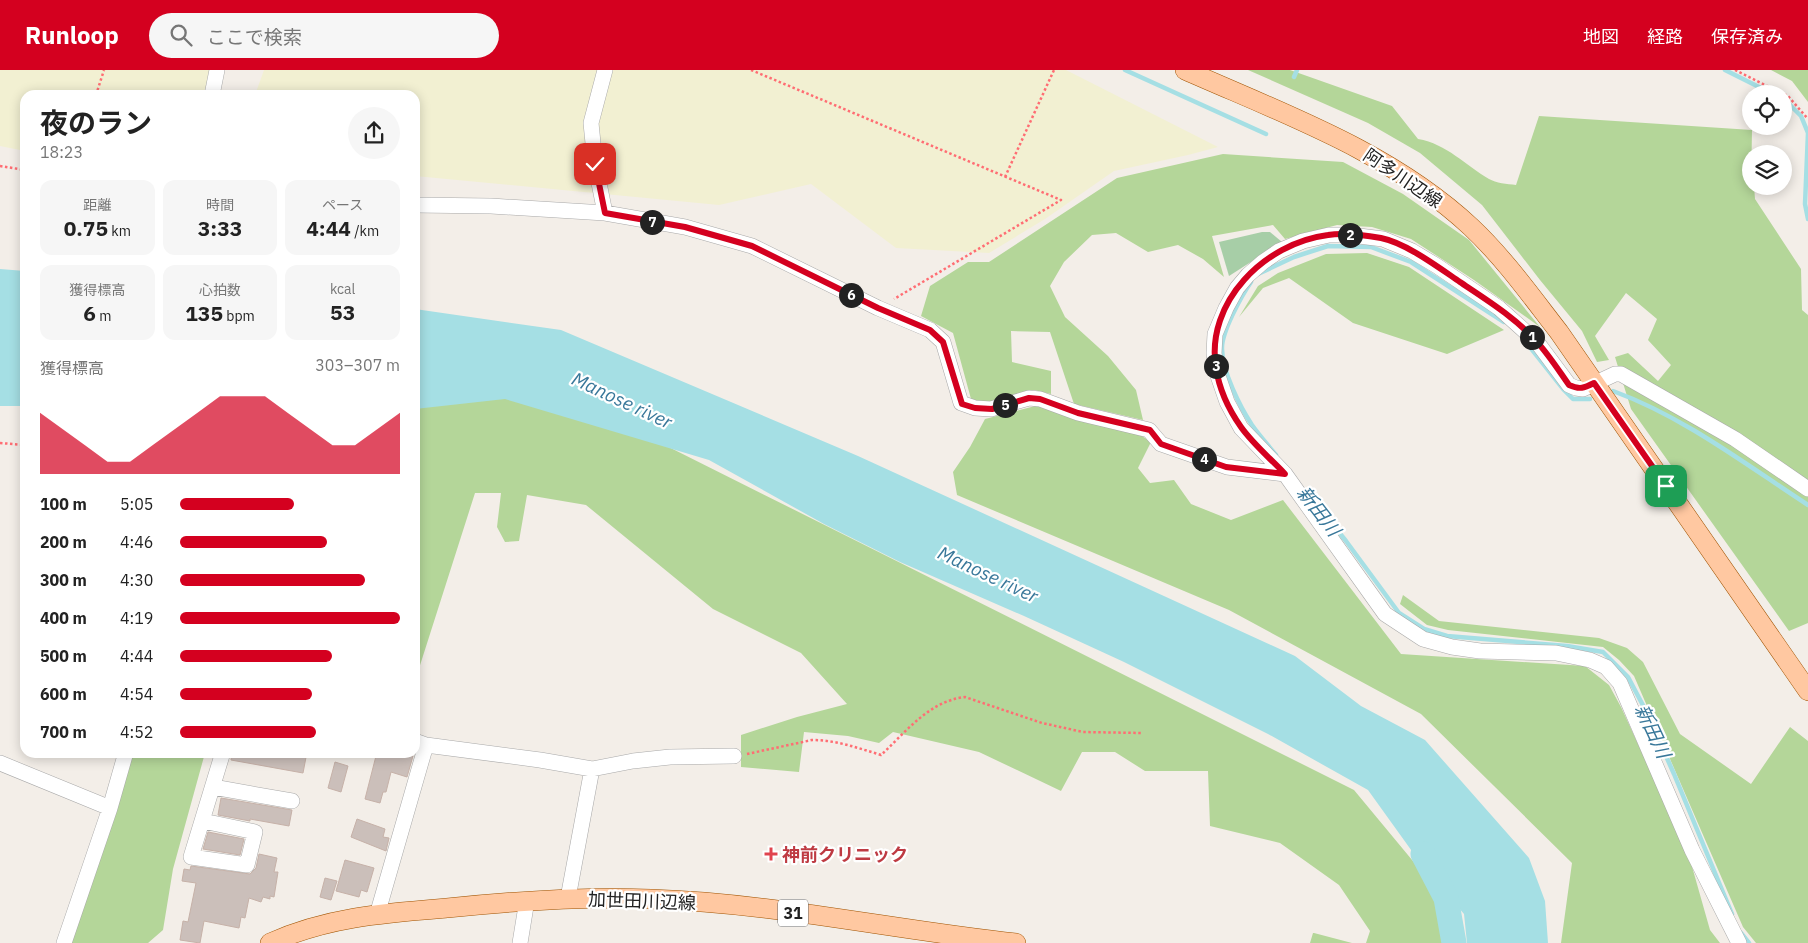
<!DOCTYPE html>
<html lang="ja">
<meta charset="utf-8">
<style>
body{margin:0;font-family:"IBM Plex Sans","Noto Sans JP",sans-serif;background:#f6f6f6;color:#222;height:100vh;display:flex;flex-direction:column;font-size:19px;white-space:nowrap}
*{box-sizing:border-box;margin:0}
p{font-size:16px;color:#767676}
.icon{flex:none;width:28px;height:28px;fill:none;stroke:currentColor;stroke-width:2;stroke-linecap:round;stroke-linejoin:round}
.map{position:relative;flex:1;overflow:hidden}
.drawer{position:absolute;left:20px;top:20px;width:400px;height:668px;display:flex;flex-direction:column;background:#fff;border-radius:15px;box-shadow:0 2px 12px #0003}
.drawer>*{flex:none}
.buttons{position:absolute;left:1742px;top:15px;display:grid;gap:10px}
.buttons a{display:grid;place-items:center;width:50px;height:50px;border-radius:50%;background:#fff;box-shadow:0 2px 12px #0003;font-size:25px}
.pin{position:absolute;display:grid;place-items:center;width:42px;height:42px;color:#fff;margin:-21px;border-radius:10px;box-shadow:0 2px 8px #0006}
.km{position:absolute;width:25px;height:25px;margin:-12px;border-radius:50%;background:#222;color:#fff;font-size:14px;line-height:25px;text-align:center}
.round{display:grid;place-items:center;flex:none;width:52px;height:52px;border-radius:26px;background:#f6f6f6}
.head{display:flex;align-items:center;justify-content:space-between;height:85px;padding:0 20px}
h1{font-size:28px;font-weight:700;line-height:38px}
.metrics{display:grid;grid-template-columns:repeat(3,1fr);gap:8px;height:85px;padding:5px 20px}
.metrics div{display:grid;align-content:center;border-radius:12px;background:#f6f6f6;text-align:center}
.metrics b{font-size:21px;font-weight:700}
.metrics small{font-size:14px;font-weight:400}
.metrics p{font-size:14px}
.chart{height:140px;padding:10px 20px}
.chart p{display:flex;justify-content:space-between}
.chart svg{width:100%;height:90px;margin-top:5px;fill:#d4001f;opacity:.7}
ul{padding:0 20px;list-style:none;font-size:16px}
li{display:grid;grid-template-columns:80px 60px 1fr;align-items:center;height:38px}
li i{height:12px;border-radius:6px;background:#d4001f}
header{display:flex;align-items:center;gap:30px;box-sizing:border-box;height:70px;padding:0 25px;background:#d4001f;color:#fff}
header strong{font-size:24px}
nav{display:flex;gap:28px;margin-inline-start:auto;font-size:18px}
.search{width:350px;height:45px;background:#f6f6f6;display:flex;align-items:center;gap:12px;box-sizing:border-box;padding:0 18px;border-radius:28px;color:#767676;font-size:19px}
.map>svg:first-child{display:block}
</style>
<header>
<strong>Runloop</strong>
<div class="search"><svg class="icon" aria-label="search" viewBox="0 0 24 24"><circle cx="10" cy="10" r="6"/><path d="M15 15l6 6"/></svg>ここで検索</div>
<nav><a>地図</a><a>経路</a><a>保存済み</a></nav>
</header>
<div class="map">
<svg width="1808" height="873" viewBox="0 0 1808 873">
<rect width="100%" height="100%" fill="#f3eee8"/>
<path fill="#f2f0d2" d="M0 0H218L214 25H25V81L0 76Z
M264 0H1066L1218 77 1188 85 1114 101 1045 149 989 183 896 178 811 114 719 135 415 106V25H255Z"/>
<path fill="#b4d699" d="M1248 0H1290L1392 36 1418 69C1447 74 1465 95 1489 109 1496 113 1507 114 1516 115L1539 46 1752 60 1751 116H1754L1755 129 1801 199 1802 240 1808 245V553L1789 561 1631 339 1615 287 1628 283 1658 311 1671 295 1648 270 1657 249 1626 223 1595 266 1609 290 1597 292 1582 261 1540 210 1482 135 1420 83 1368 53Z
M1771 0H1808V32L1792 11Z
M1223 84 1343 92 1403 124 1469 170 1540 257 1474 210 1411 169 1372 157 1337 155 1285 169 1273 155 1212 166 1224 207 1203 189 1178 175 1148 182 1116 163 1092 165 1064 192 1050 216 1065 247 1108 286 1136 320 1143 350 1074 334 1050 262 1011 261 1012 292 1051 301V324L1034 320 988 333 971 329 953 263 921 246 930 216 968 192H989L1117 108Z
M1367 183 1409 197 1504 260 1447 284 1353 253 1289 208 1263 218 1239 247 1258 216 1278 203 1326 184Z
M415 284 521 303 1354 720 1461 849 1463 873H1366L1370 861 1339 815 1280 773 1210 756 1208 701H1145L1115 682H1082L1061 721 979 682 893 662 879 673 848 666 804 662 799 702 741 697V665L797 647 847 634 801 583 713 539 586 435 527 425 519 471 505 472 497 457 501 423H475L415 611Z
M1039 335 1142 366 1151 372 1138 398 1150 413 1174 410 1191 434 1231 450 1283 430 1401 584 1585 596 1609 615 1621 637 1683 772 1689 786 1710 860 1720 873H1561L1572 793 1421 644 1229 540 957 425 953 402 970 377 985 349Z
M1403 525 1439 551 1599 568 1627 578 1643 592 1680 664 1751 714 1790 657 1808 671V873H1756L1743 857 1634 606 1619 590 1603 577 1448 560 1427 555 1400 534Z
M133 683H205L173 799 163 860 148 873H71Z
M1313 863H1314L1352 873H1310Z"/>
<path fill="#a7cea7" d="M1262 162H1270L1282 172 1229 206 1219 172Z"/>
<path fill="#a5dfe4" d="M0 199 25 201V336H0Z
M415 239 561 260 858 386 1295 586 1361 636 1425 670 1529 788 1545 831 1548 873H1467L1464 844 1419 791 1368 720 1268 664 1124 592 1024 546 900 492 824 454 709 390 505 329 415 339Z"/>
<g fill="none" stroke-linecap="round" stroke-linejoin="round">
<path stroke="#a5dfe4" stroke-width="4.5" d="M1125 0 1266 64
M1725 0 1773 24
M1294 7 1297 0
M1784 29 1801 46 1808 63 1805 134 1808 149
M1258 204 1294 187 1328 176 1371 177 1411 192 1504 252
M1251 212C1242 225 1221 263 1222 279 1222 301 1240 337 1252 355 1259 365 1268 375 1276 385
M1525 271 1564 320 1573 329H1590
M1613 321C1684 347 1745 394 1808 435
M1311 428 1346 471 1399 543 1424 559 1447 566 1567 576 1603 582 1628 607 1646 641 1674 704 1732 844
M1741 863 1749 873"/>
<path stroke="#a5dfe4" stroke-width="25" d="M1423 784 1446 828 1454 873"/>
</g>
<path fill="#cbbfba" stroke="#c6b1a8" d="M232 682H307L303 703 231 690Z
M377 682H402L413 686 407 707 391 702 386 722H383L380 733 365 729Z
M335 692 348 696 341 722 328 718Z
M221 728 292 740 289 756 250 749V751L218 745Z
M357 749 385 759 383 767 389 768 386 781 351 767Z
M208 762 244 769 240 785 203 779Z
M259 784 277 788 274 802H278L274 827 270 826V829L263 827 261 832 249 828 245 848 241 847 239 858 204 851 200 873 180 870 183 851 188 852 196 813 182 811 184 799 190 800 191 796 250 804 256 798Z
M345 790 374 798 367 822 361 820 359 827 336 821Z
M325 808 337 811 331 830 320 827Z"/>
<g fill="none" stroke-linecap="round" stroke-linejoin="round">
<g stroke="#a9a9a9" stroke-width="16">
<path id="minor" d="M212 25 217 0
M415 135 491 136 605 143 685 157 752 176 878 238 930 260 943 272 961 333 975 338 991 339 1029 328 1040 329 1078 343 1149 360 1161 374 1227 397 1285 404
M605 143 595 93 591 53 605 0
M415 671 426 675 540 690 592 699 633 691 670 687 734 686
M0 693 110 738
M213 717 292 731
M203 751 255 762 247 795 191 787 223 682
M568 828 592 699
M377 845 426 675
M64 873 110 738 126 682
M520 873 527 830
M1739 873 1692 780 1620 613 1606 597 1590 590 1556 583 1480 581 1452 577 1423 569 1385 544 1285 404 1241 358 1227 332 1216 300 1214 283 1215 264 1226 238 1237 218 1248 205 1263 192 1279 181 1303 171 1329 165H1351L1383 169 1412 181 1437 196 1499 238 1537 272 1569 315 1576 318 1583 319 1615 304H1621L1735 369 1808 419"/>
</g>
<g stroke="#a05300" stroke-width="20">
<path id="major" d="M1185 0C1284 44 1391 82 1471 157 1504 188 1531 226 1559 262L1808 621
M270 873C327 847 385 843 447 838 515 831 583 826 651 829 773 833 895 860 1016 873"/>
</g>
<path stroke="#ff6d73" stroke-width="2.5" stroke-dasharray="2.5 2.5" stroke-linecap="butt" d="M751 0 1061 130 894 229
M1735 0 1783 24
M1784 24 1788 26 1808 49
M96 25 104 0
M0 96 25 100
M1005 107 1054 0
M0 373 25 375
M747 684 812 670C836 670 858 678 881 685 906 662 929 631 965 627L1042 653 1083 662 1143 663"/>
<use href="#minor" stroke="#fff" stroke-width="15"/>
<use href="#major" stroke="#ffc8a1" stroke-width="19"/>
</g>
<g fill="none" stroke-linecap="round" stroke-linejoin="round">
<g stroke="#fff" stroke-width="10">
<path id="route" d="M595 94 605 143 685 157 752 176 878 238 930 260 943 272 962 334 975 338 992 339 1029 328 1040 329 1078 343 1150 360 1161 374 1226 397 1285 404C1271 389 1253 374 1241 357 1229 340 1219 318 1216 298 1205 232 1265 173 1328 165 1345 162 1364 165 1381 168 1406 173 1438 197 1460 212 1487 230 1516 248 1537 272 1549 285 1559 301 1569 315 1580 320 1584 318 1594 313L1666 416"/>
</g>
<use href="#route" stroke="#d4001f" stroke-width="6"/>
</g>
<path fill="#e0444e" stroke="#fff" stroke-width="2" d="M768.5 776.5h5v5h5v5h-5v5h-5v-5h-5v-5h5z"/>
<g text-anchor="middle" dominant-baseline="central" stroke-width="4.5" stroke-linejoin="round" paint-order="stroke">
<rect fill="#fff" stroke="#646464" stroke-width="1" x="778" y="829.5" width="30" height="27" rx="4"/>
<g font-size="16" font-weight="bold" fill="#222">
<text x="793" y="843">31</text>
</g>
<g font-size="18" fill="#222" stroke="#fff">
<text transform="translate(1403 108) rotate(34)">阿多川辺線</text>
<text transform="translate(642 831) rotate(2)">加世田川辺線</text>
</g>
<g font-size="18" font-weight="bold" fill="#be3a42" stroke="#fff" text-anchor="start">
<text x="782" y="784">神前クリニック</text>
</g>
<g font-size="19" font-style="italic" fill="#39789a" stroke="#fff">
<text transform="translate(622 330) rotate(25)">Manose river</text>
<text transform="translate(1319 441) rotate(52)">新田川</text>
<text transform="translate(988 504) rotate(25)">Manose river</text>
<text transform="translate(1653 661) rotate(65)">新田川</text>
</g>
</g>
</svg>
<div class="buttons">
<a><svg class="icon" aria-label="locate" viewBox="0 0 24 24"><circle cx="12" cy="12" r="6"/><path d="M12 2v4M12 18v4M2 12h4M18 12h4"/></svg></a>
<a><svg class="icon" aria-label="layers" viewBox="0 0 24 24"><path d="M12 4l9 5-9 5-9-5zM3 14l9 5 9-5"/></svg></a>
</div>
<div class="pin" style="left:1666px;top:416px;background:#1e9e55"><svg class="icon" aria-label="arrive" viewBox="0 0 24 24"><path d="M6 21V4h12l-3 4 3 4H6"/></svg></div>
<div class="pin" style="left:595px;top:94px;background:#d93025"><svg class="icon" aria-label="check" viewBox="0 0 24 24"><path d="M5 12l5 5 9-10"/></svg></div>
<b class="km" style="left:1532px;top:267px">1</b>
<b class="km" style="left:1350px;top:165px">2</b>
<b class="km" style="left:1216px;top:296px">3</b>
<b class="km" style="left:1204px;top:389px">4</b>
<b class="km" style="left:1005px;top:335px">5</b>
<b class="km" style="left:851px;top:225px">6</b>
<b class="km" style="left:652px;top:152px">7</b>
<section class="drawer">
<div class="head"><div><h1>夜のラン</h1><p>18:23</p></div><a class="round"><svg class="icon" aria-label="share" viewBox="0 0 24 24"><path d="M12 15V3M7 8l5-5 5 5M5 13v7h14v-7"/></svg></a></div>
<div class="metrics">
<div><p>距離</p><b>0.75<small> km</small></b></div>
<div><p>時間</p><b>3:33</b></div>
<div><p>ペース</p><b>4:44<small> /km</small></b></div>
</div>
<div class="metrics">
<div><p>獲得標高</p><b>6<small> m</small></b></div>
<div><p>心拍数</p><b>135<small> bpm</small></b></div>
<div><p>kcal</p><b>53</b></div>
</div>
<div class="chart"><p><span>獲得標高</span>303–307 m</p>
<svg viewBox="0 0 160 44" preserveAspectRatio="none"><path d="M0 44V14L10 22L20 30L30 38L40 38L50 30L60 22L70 14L80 6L90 6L100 6L110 14L120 22L130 30L140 30L150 22L160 14V44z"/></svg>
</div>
<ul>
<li><b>100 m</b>5:05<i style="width:52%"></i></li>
<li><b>200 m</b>4:46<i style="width:67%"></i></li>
<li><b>300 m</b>4:30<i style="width:84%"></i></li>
<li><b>400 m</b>4:19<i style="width:100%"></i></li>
<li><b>500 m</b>4:44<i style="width:69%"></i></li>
<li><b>600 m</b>4:54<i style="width:60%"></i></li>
<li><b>700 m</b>4:52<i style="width:62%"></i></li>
</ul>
</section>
</div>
